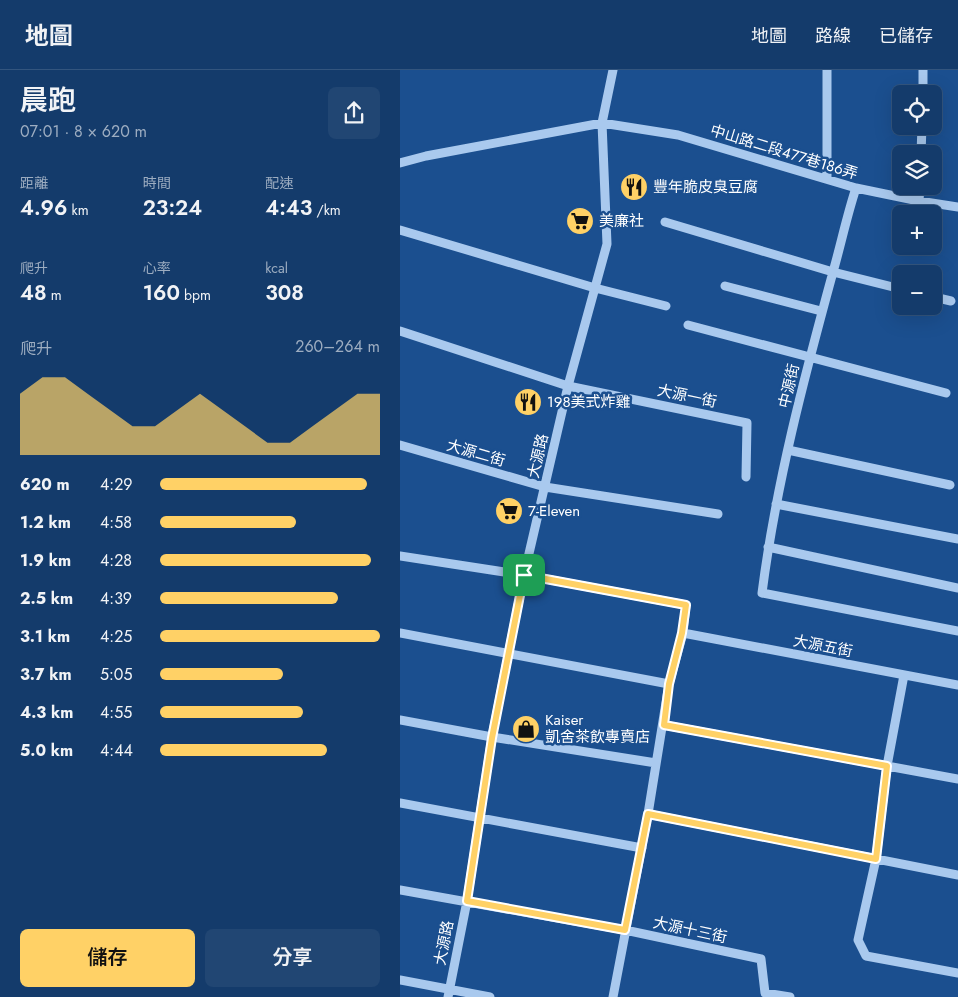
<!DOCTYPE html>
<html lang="zh-TW">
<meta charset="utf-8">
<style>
body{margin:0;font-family:Jost,"Noto Sans TC",sans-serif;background:#214673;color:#f1f3f6;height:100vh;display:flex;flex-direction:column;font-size:19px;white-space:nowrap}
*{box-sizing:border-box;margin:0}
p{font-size:16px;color:#9dadc1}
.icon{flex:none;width:28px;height:28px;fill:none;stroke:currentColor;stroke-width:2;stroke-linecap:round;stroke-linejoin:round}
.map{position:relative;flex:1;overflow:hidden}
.details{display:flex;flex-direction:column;background:#143b6b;width:400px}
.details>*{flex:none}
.tools{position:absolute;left:492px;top:15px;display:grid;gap:10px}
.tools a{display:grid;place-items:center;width:50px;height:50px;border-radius:8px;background:#143b6b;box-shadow:0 5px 20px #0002,0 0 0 1px #33557e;font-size:25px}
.pin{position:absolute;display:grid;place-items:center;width:42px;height:42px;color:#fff;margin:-21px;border-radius:10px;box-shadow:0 2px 8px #0006}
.round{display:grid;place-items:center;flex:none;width:52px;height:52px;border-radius:8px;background:#214673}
.head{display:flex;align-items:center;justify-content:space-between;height:85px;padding:0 20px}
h1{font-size:28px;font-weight:600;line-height:38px}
.figures{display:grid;grid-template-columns:repeat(3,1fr);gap:8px;height:85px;padding:5px 20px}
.figures div{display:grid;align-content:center}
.figures b{font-size:21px;font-weight:600}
.figures small{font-size:14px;font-weight:400}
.figures p{font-size:14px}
.chart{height:140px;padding:10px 20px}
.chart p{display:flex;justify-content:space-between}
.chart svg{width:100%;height:90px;margin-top:5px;fill:#ffd166;opacity:.7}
.cta{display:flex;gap:10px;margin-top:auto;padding:10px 20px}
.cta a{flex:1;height:58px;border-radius:8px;background:#ffd166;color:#111;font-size:20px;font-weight:600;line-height:58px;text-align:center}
.cta a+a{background:#214673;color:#f1f3f6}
ul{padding:0 20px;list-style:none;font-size:16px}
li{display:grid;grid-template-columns:80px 60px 1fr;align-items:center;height:38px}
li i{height:12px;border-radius:6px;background:#ffd166}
header{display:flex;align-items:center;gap:30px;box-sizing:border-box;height:70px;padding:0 25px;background:#143b6b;border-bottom:1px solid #33557e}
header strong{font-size:24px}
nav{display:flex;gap:28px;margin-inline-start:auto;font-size:18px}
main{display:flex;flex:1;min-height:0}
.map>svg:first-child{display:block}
</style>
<header>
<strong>地圖</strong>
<nav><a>地圖</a><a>路線</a><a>已儲存</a></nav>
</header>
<main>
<section class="details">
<div class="head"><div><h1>晨跑</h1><p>07:01 · 8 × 620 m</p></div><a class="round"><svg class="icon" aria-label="share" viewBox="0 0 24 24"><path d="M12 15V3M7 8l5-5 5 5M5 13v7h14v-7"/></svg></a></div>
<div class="figures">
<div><p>距離</p><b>4.96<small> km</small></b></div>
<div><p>時間</p><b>23:24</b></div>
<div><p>配速</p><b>4:43<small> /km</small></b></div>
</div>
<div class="figures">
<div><p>爬升</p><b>48<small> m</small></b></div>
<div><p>心率</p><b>160<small> bpm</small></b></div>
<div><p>kcal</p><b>308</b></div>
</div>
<div class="chart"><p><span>爬升</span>260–264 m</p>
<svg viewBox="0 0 160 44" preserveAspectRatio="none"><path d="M0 44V14L10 6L20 6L30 14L40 22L50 30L60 30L70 22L80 14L90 22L100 30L110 38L120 38L130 30L140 22L150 14L160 14V44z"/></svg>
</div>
<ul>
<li><b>620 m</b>4:29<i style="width:94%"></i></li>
<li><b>1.2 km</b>4:58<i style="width:62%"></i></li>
<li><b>1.9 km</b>4:28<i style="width:96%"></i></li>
<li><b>2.5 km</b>4:39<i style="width:81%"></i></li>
<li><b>3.1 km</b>4:25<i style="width:100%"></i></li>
<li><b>3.7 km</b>5:05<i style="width:56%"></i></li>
<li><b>4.3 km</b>4:55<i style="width:65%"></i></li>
<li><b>5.0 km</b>4:44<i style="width:76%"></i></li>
</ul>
<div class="cta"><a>儲存</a><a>分享</a></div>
</section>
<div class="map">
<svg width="558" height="927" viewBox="0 0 558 927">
<rect width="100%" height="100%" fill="#1b4f8f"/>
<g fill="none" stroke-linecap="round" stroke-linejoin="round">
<path stroke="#a9c9ee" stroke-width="9" d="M427 0V109
M523 24V0
M521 84 522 56
M0 93 26 86 202 53 278 65 456 118 519 131 558 137
M456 118C447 145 441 174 433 202 404 308 376 414 362 523L558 561
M519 131 520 116
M265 152 433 202 501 219
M0 160 195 218 266 236
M325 216 421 241
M534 227 551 231
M288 255 546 323
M0 261 168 316 347 353 346 407
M0 375 145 417 318 444
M388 380 550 415
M376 434 558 469
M368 477 558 518
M0 486 124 505 286 535 283 563 269 614 248 744 213 927
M0 563 269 614
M283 563 558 615
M504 605 487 696 476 789 458 870 466 886 558 903
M0 650 92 667 256 693
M264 655 558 709
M0 733 242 778
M248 744 558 805
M0 820 225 860 361 889 365 923 390 927
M0 910 90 927
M48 927 67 831 92 667 124 505 168 316 207 174 202 53 213 0"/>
</g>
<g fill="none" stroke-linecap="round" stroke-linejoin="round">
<g stroke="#fff" stroke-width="10">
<path id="route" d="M124 505 286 535 282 563 269 614 264 655 487 696 476 789 248 744 225 860 67 831 92 668Z"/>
</g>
<use href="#route" stroke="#ffd166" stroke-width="6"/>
</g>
<defs>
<g id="restaurant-disc" transform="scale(1.4375)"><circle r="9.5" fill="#ffd166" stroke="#1b4f8f"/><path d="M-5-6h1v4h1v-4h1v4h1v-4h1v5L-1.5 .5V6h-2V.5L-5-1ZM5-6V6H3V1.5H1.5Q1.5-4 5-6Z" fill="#111"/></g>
<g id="supermarket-disc" transform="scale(1.4375)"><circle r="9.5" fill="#ffd166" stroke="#1b4f8f"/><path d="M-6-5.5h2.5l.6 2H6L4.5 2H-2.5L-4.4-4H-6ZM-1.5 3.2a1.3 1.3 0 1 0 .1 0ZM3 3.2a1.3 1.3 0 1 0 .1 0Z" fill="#111"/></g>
<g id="shop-disc" transform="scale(1.4375)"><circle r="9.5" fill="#ffd166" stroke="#1b4f8f"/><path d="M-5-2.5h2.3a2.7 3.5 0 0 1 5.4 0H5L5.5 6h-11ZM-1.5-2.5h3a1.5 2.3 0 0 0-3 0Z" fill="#111"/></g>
</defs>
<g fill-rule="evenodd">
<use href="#restaurant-disc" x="234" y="117"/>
<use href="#supermarket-disc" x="180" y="151"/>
<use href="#restaurant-disc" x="128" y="332"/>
<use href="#supermarket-disc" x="109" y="441"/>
<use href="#shop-disc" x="126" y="659"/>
</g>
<g text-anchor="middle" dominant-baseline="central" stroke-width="5" stroke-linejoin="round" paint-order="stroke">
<g font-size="15" fill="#fff" stroke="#1b4f8f">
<text transform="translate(384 82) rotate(17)">中山路二段477巷186弄</text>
<text transform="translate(389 316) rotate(-77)">中源街</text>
<text transform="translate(287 326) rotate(12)">大源一街</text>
<text transform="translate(76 383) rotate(16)">大源二街</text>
<text transform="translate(138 386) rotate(-77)">大源路</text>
<text transform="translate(423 576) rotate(11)">大源五街</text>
<text transform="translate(290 860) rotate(12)">大源十三街</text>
<text transform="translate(44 873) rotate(-79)">大源路</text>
</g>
<g font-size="15" fill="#fff" stroke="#1b4f8f" text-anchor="start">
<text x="253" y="117">豐年脆皮臭豆腐</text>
<text x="199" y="151">美廉社</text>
<text x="147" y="332">198美式炸雞</text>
<text x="128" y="441">7-Eleven</text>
<text x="145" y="650">Kaiser<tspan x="145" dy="17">凱舍茶飲專賣店</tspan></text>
</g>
</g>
</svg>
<div class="tools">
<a><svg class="icon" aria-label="locate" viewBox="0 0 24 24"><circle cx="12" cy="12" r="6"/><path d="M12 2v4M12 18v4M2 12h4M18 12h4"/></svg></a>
<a><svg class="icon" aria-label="layers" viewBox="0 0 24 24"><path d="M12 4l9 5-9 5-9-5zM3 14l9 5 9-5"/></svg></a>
<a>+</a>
<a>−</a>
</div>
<div class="pin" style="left:124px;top:505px;background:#1e9e55"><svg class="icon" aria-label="arrive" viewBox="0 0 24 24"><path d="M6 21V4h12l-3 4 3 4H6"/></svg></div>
</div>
</main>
